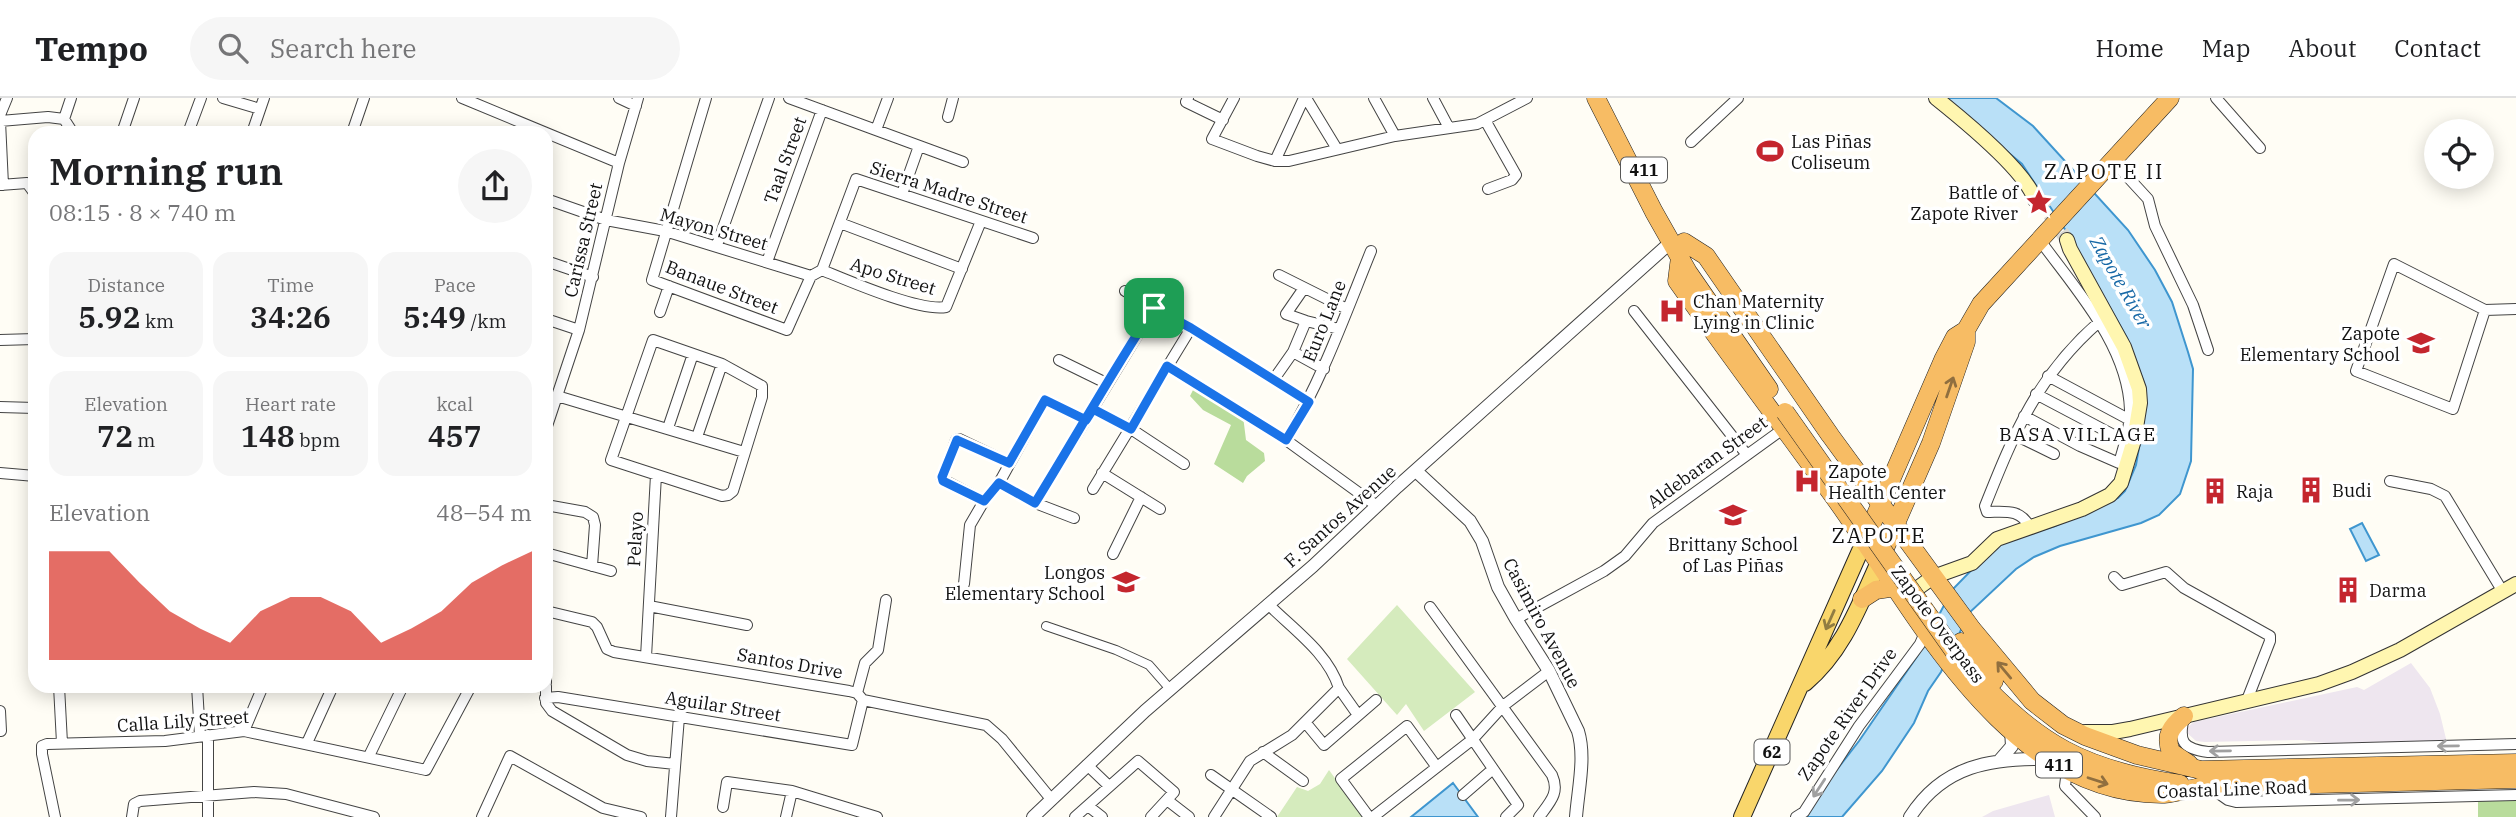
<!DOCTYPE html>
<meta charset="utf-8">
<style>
body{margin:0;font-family:"IBM Plex Serif",serif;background:#f6f6f6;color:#202124;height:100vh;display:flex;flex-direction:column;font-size:26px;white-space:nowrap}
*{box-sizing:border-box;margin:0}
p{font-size:23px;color:#757577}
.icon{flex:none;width:38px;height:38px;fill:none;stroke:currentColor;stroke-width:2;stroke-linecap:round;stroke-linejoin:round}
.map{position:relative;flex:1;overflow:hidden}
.sheet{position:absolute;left:28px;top:28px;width:525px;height:567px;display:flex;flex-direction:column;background:#fff;border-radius:21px;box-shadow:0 4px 18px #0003}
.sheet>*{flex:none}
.tools{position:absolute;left:2424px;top:21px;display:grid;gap:14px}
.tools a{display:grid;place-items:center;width:70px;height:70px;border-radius:50%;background:#fff;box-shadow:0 4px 18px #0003;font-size:35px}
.pin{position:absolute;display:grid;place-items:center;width:60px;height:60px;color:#fff;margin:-30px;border-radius:14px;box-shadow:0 4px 10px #0006}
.round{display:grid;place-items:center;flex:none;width:74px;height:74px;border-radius:37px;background:#f6f6f6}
.headline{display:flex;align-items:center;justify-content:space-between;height:119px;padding:0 21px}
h1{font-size:38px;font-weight:600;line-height:52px}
.stats{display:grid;grid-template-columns:repeat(3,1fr);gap:10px;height:119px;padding:7px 21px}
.stats div{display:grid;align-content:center;border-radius:18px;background:#f6f6f6;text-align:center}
.stats b{font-size:30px;font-weight:600}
.stats small{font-size:19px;font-weight:400}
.stats p{font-size:19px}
.chart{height:196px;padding:14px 21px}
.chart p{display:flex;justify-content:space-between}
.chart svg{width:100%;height:126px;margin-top:7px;fill:#d93025;opacity:.7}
header{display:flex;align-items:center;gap:42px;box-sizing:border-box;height:98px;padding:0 35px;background:#fff;border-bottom:2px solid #e0e0e0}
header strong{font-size:33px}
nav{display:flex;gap:38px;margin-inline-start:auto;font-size:24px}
.search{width:490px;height:63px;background:#f6f6f6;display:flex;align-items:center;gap:18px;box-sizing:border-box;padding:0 24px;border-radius:38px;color:#757577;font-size:26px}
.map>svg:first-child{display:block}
</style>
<header>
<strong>Tempo</strong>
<div class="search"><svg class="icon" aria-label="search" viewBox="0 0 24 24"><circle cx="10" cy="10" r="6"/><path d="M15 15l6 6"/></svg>Search here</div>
<nav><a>Home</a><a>Map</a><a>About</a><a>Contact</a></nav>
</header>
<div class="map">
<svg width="2516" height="719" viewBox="0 0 2516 719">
<rect width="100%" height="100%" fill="#fffdf5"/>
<path fill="#eee6ef" d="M2411 565 2430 590 2440 616 2447 645H2325L2301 642 2205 644 2196 643 2185 633 2186 630 2194 624 2357 589 2364 592Z
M2049 697 2055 719H1982L1993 713Z"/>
<path fill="#d5ebbd" d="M1397 507 1475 594 1424 633 1406 606 1397 617 1347 561Z
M1329 672 1363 719H1277L1297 689 1308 693 1320 686Z"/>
<path fill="#b9dc9c" d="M1195 288 1243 318 1246 342 1264 355 1265 363 1247 378 1243 385 1214 366 1231 327 1203 312 1190 298Z
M2516 700V719H2478V702Z"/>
<path fill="#b9e0f7" stroke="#3f96cf" stroke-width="2" d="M1942 0H1996L2033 28 2128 132 2155 172 2172 204 2188 254 2193 271 2191 363 2180 396 2159 417 2141 425 2060 448 2034 459 2016 471 1969 515 1941 574 1928 593 1914 625 1882 673 1842 719H1800L1859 643 1918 557 1952 492 1992 451 2002 444 2055 428 2118 400 2125 393 2136 367 2143 326 2146 296 2144 285 2127 240 2070 139 2022 66Z
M2362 425 2379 457 2366 463 2350 431Z
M1453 685 1478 719H1411Z"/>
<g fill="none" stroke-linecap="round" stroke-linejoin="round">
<path stroke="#dbdad3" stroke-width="14" stroke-dasharray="14 7" stroke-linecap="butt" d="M2038 99 2067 142"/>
<g stroke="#444" stroke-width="10">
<path id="pedestrian" d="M1046 528 1116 552 1149 567 1170 591"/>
</g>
<g stroke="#444" stroke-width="12">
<path id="minor" d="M223 0 260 11
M462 0 619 65
M619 0 636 8
M706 0 652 182 787 232 811 178 822 172 856 81 1033 140
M789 0 963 64
M1188 0 1186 4 1223 22
M1234 0 1212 41 1257 58 1275 63H1289L1395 38 1477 26 1527 0
M1306 0 1337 51
M1374 0 1395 38
M1433 0 1449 30
M2216 0 2260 50
M0 17 7 0
M948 19 953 0
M64 21 71 0
M1485 22 1516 77 1512 82 1488 91
M876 32 888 0
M122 35 134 0
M188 35 201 0
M252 35 264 0
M352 35 364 0
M1691 44 1738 0
M1275 63 1304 0
M2113 63 2148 101 2155 128 2193 207 2208 252
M0 87 27 85 35 96
M3 87 0 23 48 19 64 21 73 35
M902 96 919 48
M546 101 606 122 665 133 811 178
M840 125 962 171
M717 147 769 0
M546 163 593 179
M767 164 822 12
M822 172C849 183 920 214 946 209L981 123
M1279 177 1347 211
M1304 190 1286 216 1306 223 1339 231
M1125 193 1191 230 1309 304
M2485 212 2453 311 2356 273 2394 166 2485 212 2516 211
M1634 213 1747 357
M660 214 669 188
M546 221 579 232
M0 242 35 241
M653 242 722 266 762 288V299L733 393 728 397 722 398 611 362Z
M1293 254 1324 271
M1059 262 1106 285
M1167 268 1286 342 1377 408
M2048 278 2130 322
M1274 281 1293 254 1306 223
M2036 296 2125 343
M557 298 744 354
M0 309 35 310
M1093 311 1131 331 1184 366
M2024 318 2080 348 2119 365C2124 348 2130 330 2130 312 2128 247 2075 191 2039 141
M668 330 693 256
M546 331 579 232 619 65 638 0
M2015 337 2054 356
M697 339 722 266
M1286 342C1322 282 1345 217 1371 153
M0 375 35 378
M1102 375 1160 411
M2390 383 2431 391 2445 398 2503 494
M999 385 1035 405 1074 420
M1093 391 1191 230
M984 403 942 381 956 342 959 341 1009 365
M1035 405 1154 210
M546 407 585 414 593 419 595 427 592 468
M2030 430C2021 410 2004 414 1987 414L1985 408C2014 335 2038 277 2099 224
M546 455 611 473
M1113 456 1141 399
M2114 479 2122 487 2166 474 2184 490 2270 538V543L2247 602
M964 486 970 427 984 403 999 385 1045 302 1086 322
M649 508 747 527
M1430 509 1552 677C1560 695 1550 704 1539 719
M546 513 592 524 597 529 607 551 614 554 849 593 857 595 863 602 986 627 1002 641 1051 701
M1516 521 1604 473 1625 458 1653 425 1783 331
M546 558V585
M646 559 656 377
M59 588 62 645
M197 588 200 638
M546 588V605L552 613 627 657 647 663 675 666
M1339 590 1358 617
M857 595 865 565 878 552 886 502
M545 600 558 599 852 647 863 602
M0 613 1 633
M1456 617 1518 707 1506 719
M2184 619C2178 644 2183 651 2208 654L2516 646
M1305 624 1324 647 1376 602
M244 633 263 588
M307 645 333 588
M1263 654 1303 683
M369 658 403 588
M1087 667 1109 688
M2067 672 2065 688 2095 719
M1211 677 1271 719
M2211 690 2228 702 2236 704 2516 697
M1463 697 1493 671
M1167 702 1189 719
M1088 708 1102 719
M723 709 727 684 792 693 877 719
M55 719 42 656V648L47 646 165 643 244 633 426 672 471 588
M132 719 134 706 140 703 254 694 286 696 374 719
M208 719V637
M482 719 510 658 603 710 641 719
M671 719 679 619
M786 719 792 693
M1075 719 1138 663 1174 694 1151 719
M1214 719 1250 663 1292 637 1339 590C1328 555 1294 532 1268 506
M1369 719 1341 681 1407 628 1436 668
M1373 719 1473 641 1503 608 1549 573
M1796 719 1804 714 1859 628 1920 546 1926 532"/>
</g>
<g stroke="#444" stroke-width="14">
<path id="tertiary" d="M0 21V23
M1416 373 1470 423 1482 443 1498 489 1516 521 1549 573 1578 633C1586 659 1578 692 1576 719
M1999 663 2012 648 2011 632
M1033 719 1145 613 1313 468 1397 389 1671 144
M1910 719C1943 667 1991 660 2049 661"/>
</g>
<g stroke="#333" stroke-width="16">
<path id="secondary" d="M1936 0C1961 20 2026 73 2035 102
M1904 500 1933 479 1972 465 1997 441 2082 411 2110 397 2121 385 2134 342 2140 305 2139 291 2124 249 2070 151 2067 142
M2085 634H2113L2130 631 2319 586 2352 574 2400 552 2516 486"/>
</g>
<g stroke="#222" stroke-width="18">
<path id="primary" d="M1805 585C1843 553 1859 508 1879 464
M1742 719 1864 444"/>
</g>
<g stroke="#222" stroke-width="19">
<path id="trunk" d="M1596 0 1654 114 1688 174 1769 291
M1684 144 1706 158 1830 337 1972 531 2032 603 2063 627 2085 638 2137 657 2201 672 2516 665
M1680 159 1677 183C1730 258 1785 331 1839 406 1917 516 2007 698 2164 696 2176 695 2189 691 2201 689L2516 681
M1864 444 1943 262 1955 239 1966 232
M1879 464 1931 345 1966 244V232L1981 206 2170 0
M1862 501 1876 492 1896 489
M1961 544 1994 583
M1973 576C2039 646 2083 672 2180 686
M2184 618C2172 628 2164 637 2171 654L2189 666"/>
</g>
<use href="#pedestrian" stroke="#fff" stroke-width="8"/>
<use href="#minor" stroke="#fff" stroke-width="10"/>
<use href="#tertiary" stroke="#fff" stroke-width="12"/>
<use href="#secondary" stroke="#fff6b0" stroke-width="14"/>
<use href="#primary" stroke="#f9d66b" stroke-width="16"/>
<use href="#trunk" stroke="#f7bc64" stroke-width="18"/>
<g stroke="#222" stroke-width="19" stroke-linecap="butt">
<path id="trunk-bridge" d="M1785 314 1956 556"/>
</g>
<use href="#trunk-bridge" stroke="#f7bc64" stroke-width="18"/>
</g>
<defs><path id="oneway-shaft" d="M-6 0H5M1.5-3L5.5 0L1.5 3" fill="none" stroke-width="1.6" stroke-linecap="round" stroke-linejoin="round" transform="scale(1.75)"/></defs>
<g stroke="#906f3f">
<use href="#oneway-shaft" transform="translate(1950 289) rotate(-71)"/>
<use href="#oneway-shaft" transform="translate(2004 572) rotate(-130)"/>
<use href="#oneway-shaft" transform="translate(2098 683) rotate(18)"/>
</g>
<use stroke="#917d42" href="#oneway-shaft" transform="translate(1830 522) rotate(114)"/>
<g stroke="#a0a0a0">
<use href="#oneway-shaft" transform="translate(2448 648) rotate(179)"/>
<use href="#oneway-shaft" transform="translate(2220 653) rotate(179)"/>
<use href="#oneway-shaft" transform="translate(1819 690) rotate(123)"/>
<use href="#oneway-shaft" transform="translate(2349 702) rotate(-1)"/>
</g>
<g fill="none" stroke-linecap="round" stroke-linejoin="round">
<g stroke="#fff" stroke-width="14">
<path id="route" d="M1154 210C1112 274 1075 340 1035 405L999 385 984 403 943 383 942 379 957 342 1009 365 1045 302 1086 322 1093 311 1131 331 1167 268 1286 342 1309 304 1191 230 1154 210"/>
</g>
<use href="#route" stroke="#1a73e8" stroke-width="9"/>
</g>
<defs>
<g id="stadium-bare" transform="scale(2.1)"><path d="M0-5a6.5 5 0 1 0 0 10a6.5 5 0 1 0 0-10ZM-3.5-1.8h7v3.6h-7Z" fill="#c4262e" stroke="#fff" stroke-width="2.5" paint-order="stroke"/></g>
<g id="sight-bare" transform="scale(2.1)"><path d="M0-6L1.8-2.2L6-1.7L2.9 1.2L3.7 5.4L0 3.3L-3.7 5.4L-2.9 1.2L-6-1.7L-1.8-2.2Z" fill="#c4262e" stroke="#fff" stroke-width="2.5" paint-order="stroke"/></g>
<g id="hospital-bare" transform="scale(2.1)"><path d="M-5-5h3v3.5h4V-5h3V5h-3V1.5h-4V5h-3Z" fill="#c4262e" stroke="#fff" stroke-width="2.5" paint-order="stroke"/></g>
<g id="school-bare" transform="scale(2.1)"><path d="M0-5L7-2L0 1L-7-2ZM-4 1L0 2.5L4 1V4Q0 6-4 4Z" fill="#c4262e" stroke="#fff" stroke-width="2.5" paint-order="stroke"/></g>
<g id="building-bare" transform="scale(2.1)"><path d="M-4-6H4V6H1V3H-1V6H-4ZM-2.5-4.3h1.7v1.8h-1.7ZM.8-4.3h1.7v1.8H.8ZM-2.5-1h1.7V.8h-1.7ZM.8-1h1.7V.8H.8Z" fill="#c4262e" stroke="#fff" stroke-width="2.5" paint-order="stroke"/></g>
</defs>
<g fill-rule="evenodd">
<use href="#stadium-bare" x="1770" y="53"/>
<use href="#sight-bare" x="2039" y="104"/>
<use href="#hospital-bare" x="1672" y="213"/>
<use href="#school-bare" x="2421" y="245"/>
<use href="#hospital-bare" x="1807" y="383"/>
<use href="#building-bare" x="2311" y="392"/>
<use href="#building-bare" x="2215" y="393"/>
<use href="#school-bare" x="1733" y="417"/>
<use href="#school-bare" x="1126" y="484"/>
<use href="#building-bare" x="2348" y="492"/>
</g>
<g text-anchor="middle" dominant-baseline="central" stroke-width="7" stroke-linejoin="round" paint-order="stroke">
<g fill="#fff" stroke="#585858" stroke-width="2">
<rect x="1621" y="59.5" width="46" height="25" rx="5"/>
<rect x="1754.5" y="641.5" width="35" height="25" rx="5"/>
<rect x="2036" y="654.5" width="46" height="25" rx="5"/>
</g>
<g font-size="16" font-weight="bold" fill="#111">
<text x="1644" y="72">411</text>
<text x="1772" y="654">62</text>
<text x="2059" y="667">411</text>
</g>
<g font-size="18" fill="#111" stroke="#fff" text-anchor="start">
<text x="1791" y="43">Las Piñas<tspan x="1791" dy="21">Coliseum</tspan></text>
<text x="2018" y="94" text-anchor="end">Battle of<tspan x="2018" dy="21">Zapote River</tspan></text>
<text x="1693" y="203">Chan Maternity<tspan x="1693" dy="21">Lying in Clinic</tspan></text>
<text x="2400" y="235" text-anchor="end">Zapote<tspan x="2400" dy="21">Elementary School</tspan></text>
<text x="1828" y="373">Zapote<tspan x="1828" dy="21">Health Center</tspan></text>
<text x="2332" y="392">Budi</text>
<text x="2236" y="393">Raja</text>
<text x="1733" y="446" text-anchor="middle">Brittany School<tspan x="1733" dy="21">of Las Piñas</tspan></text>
<text x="1105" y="474" text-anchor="end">Longos<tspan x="1105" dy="21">Elementary School</tspan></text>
<text x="2369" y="492">Darma</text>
</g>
<g font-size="18" fill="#111" stroke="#fff">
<text transform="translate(785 62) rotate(-70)">Taal Street</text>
<text transform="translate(949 94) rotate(18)">Sierra Madre Street</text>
<text transform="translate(714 131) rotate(16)">Mayon Street</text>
<text transform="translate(583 142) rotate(-77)">Carissa Street</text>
<text transform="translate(893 178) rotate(17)">Apo Street</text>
<text transform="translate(722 189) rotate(21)">Banaue Street</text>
<text transform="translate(1324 223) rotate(-68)">Euro Lane</text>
<text transform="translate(1707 364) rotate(-36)">Aldebaran Street</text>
<text transform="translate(1340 418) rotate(-42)">F. Santos Avenue</text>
<text transform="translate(635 441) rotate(-87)">Pelayo</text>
<text transform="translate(1542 525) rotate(62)">Casimiro Avenue</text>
<text transform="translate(1938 526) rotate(53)">Zapote Overpass</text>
<text transform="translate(790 565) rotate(10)">Santos Drive</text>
<text transform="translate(723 608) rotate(9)">Aguilar Street</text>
<text transform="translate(1847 616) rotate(-55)">Zapote River Drive</text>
<text transform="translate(183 623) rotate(-4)">Calla Lily Street</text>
<text transform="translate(2232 691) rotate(-2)">Coastal Line Road</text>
</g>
<g font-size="19" font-style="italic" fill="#1768a6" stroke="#fff">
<text transform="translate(2121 184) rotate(60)">Zapote River</text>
</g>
<g font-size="19" letter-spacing="2" fill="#111" stroke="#fff">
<text x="2078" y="336">BASA VILLAGE</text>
</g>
<g font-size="21" letter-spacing="2" fill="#111" stroke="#fff">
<text x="2104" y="73">ZAPOTE II</text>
<text x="1879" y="437">ZAPOTE</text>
</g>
</g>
</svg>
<div class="tools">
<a><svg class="icon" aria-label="locate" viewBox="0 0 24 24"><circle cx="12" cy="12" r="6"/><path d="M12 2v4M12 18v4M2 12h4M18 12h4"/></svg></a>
</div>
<div class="pin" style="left:1154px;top:210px;background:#1e9e55"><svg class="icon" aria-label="arrive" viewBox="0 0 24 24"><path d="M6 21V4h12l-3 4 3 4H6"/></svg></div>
<section class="sheet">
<div class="headline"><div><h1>Morning run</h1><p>08:15 · 8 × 740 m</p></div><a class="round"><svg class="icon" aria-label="share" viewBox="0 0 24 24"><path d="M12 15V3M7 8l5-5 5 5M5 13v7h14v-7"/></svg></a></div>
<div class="stats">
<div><p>Distance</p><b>5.92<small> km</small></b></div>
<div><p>Time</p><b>34:26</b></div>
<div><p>Pace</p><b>5:49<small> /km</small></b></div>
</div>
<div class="stats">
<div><p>Elevation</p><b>72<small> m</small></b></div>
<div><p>Heart rate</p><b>148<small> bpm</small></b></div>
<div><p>kcal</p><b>457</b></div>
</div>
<div class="chart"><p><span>Elevation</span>48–54 m</p>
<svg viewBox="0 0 160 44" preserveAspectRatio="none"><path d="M0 44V6L10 6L20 6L30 17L40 27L50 33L60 38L70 27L80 22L90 22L100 27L110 38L120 33L130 27L140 17L150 11L160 6V44z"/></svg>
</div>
</section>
</div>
